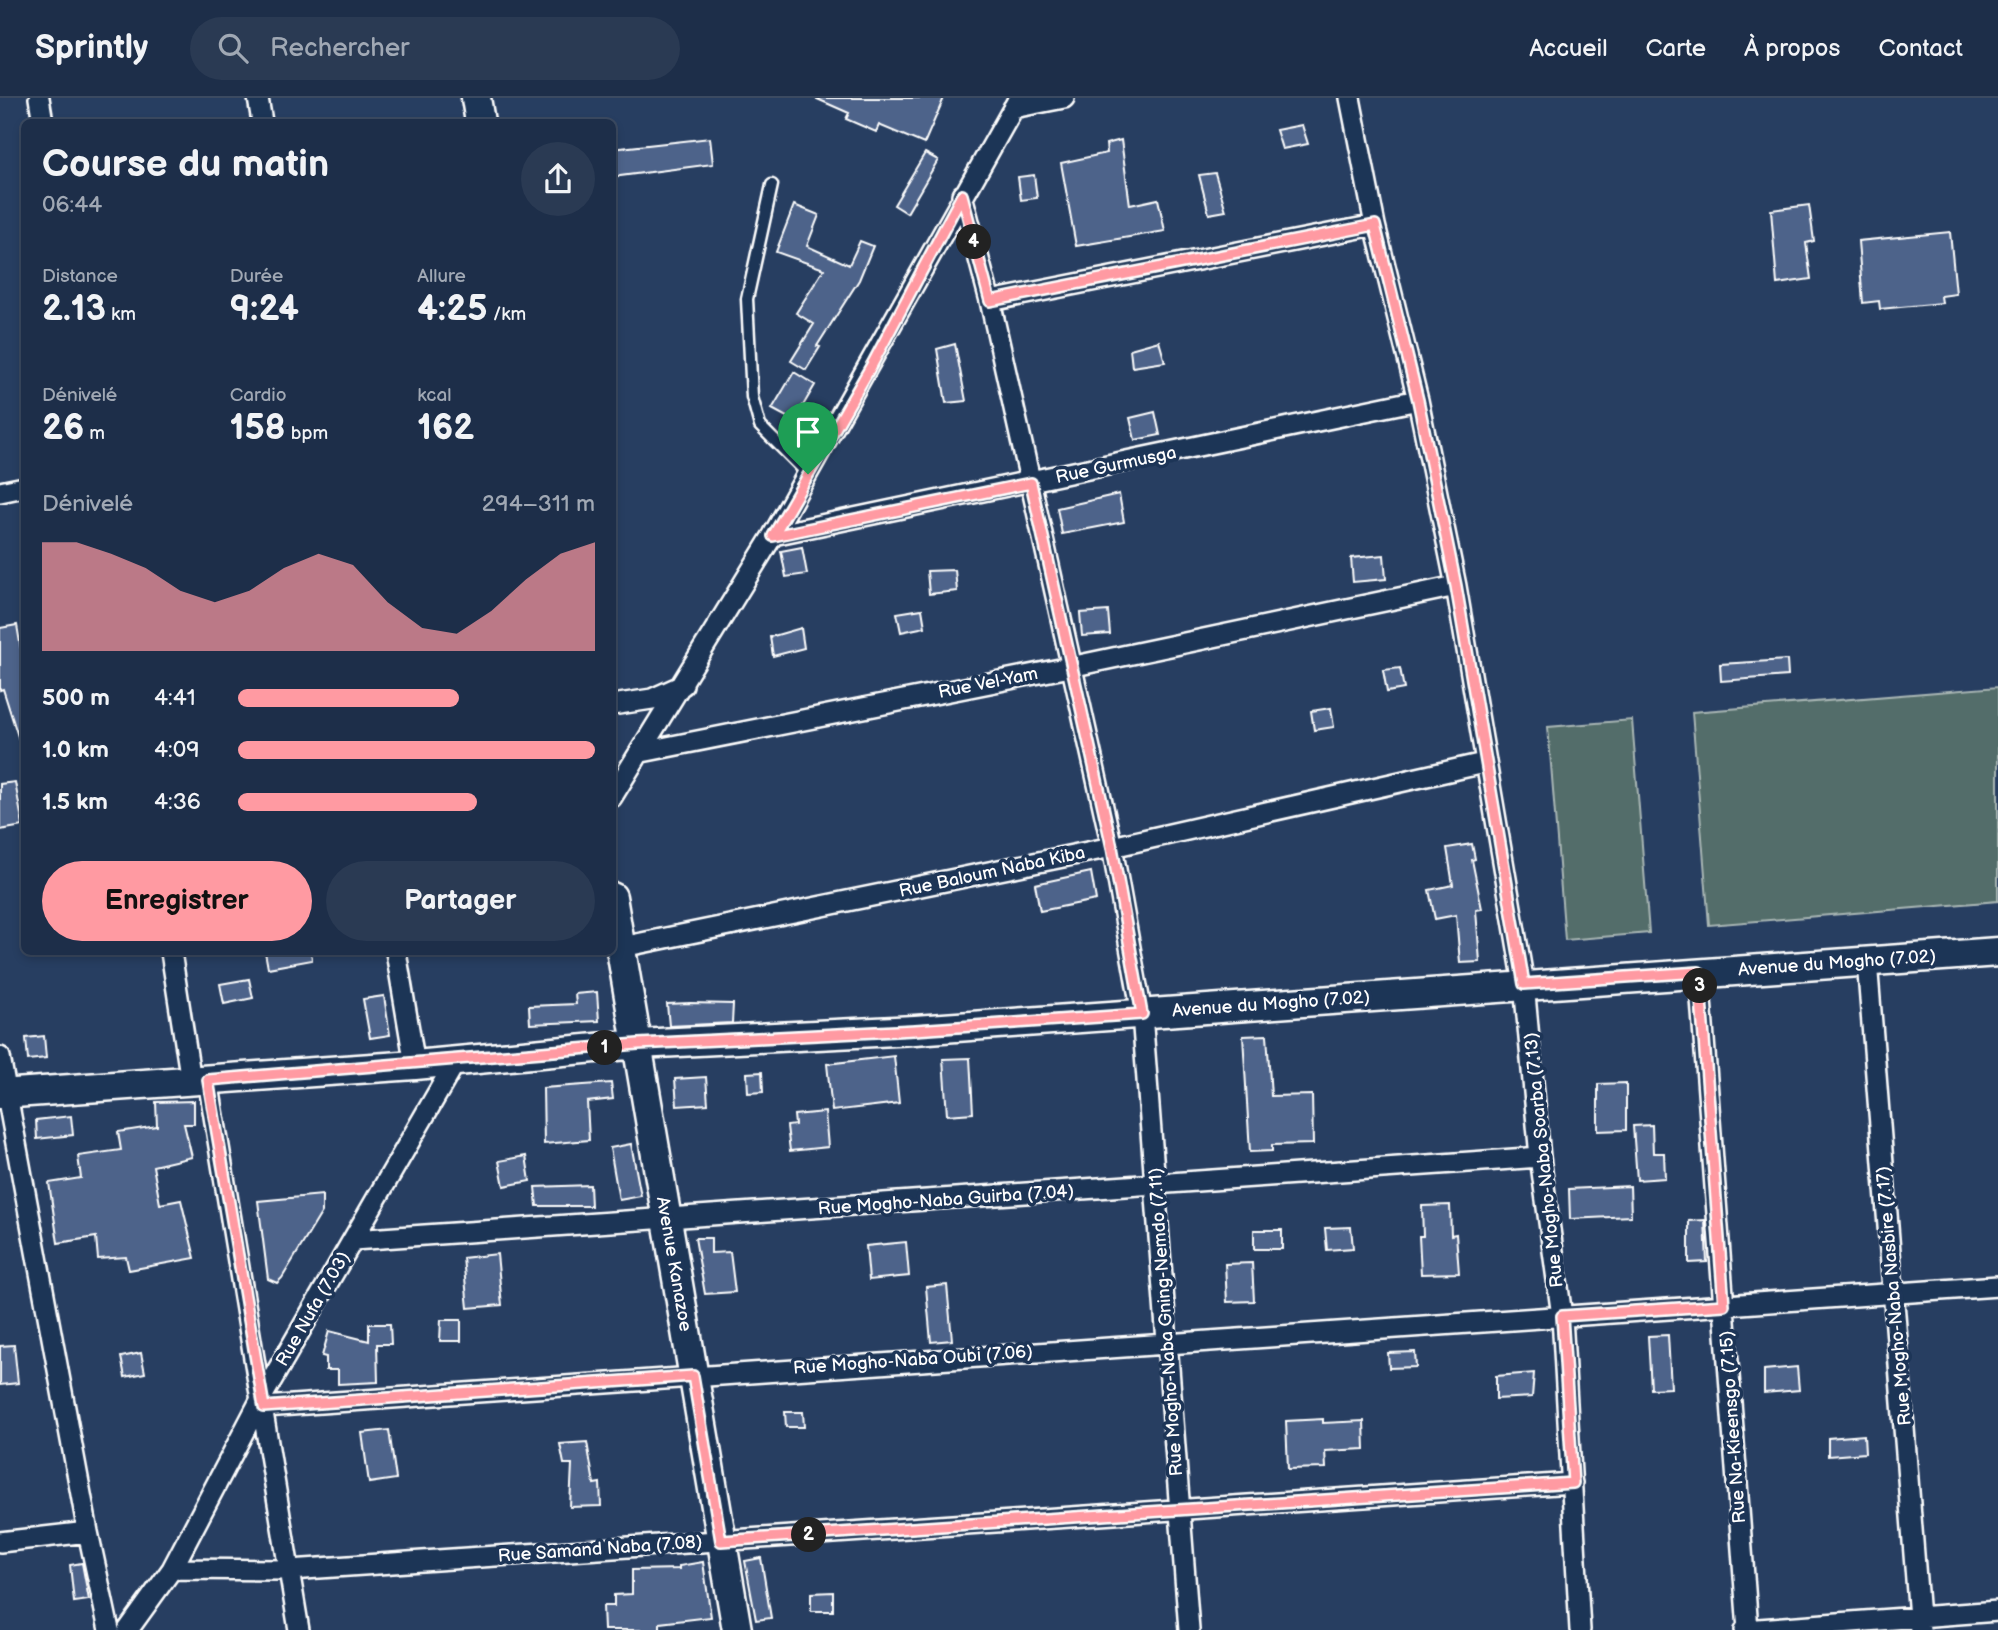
<!DOCTYPE html>
<html lang="fr">
<meta charset="utf-8">
<style>
body{margin:0;font-family:"Balsamiq Sans",sans-serif;background:#2a3a53;color:#f1f3f6;height:100vh;display:flex;flex-direction:column;font-size:26px;white-space:nowrap}
*{box-sizing:border-box;margin:0}
p{font-size:23px;color:#a0a8b4}
.icon{flex:none;width:38px;height:38px;fill:none;stroke:currentColor;stroke-width:2;stroke-linecap:round;stroke-linejoin:round}
.map{position:relative;flex:1;overflow:hidden}
.drawer{position:absolute;left:21px;top:21px;width:595px;height:836px;display:flex;flex-direction:column;background:#1d2e49;border-radius:10px;box-shadow:0 4px 10px #0003,0 0 0 2px #3b4a61}
.drawer>*{flex:none}
.pin{position:absolute;display:grid;place-items:center;width:60px;height:60px;color:#fff;margin:-72px -30px;border-radius:50% 50% 50% 0;rotate:-45deg;box-shadow:0 0 7px #0007}
.pin .icon{rotate:45deg}
.km{position:absolute;width:35px;height:35px;margin:-18px;border-radius:50%;background:#222;color:#fff;font-size:19px;line-height:35px;text-align:center}
.round{display:grid;place-items:center;flex:none;width:74px;height:74px;border-radius:37px;background:#2a3a53}
.summary{display:flex;align-items:center;justify-content:space-between;height:119px;padding:0 21px}
h1{font-size:38px;font-weight:700;line-height:52px}
.figures{display:grid;grid-template-columns:repeat(3,1fr);gap:10px;height:119px;padding:7px 21px}
.figures div{display:grid;align-content:center}
.figures b{font-size:35px;font-weight:700}
.figures small{font-size:19px;font-weight:400}
.figures p{font-size:19px}
.chart{height:196px;padding:14px 21px}
.chart p{display:flex;justify-content:space-between}
.chart svg{width:100%;height:126px;margin-top:7px;fill:#ff9aa2;opacity:.7}
.button{display:flex;gap:14px;margin-top:auto;padding:14px 21px}
.button a{flex:1;height:80px;border-radius:42px;background:#ff9aa2;color:#111;font-size:28px;font-weight:700;line-height:80px;text-align:center}
.button a+a{background:#2a3a53;color:#f1f3f6}
ul{padding:0 21px;list-style:none;font-size:23px}
li{display:grid;grid-template-columns:112px 84px 1fr;align-items:center;height:52px}
li i{height:18px;border-radius:9px;background:#ff9aa2}
header{display:flex;align-items:center;gap:42px;box-sizing:border-box;height:98px;padding:0 35px;background:#1d2e49;border-bottom:2px solid #3b4a61}
header strong{font-size:33px}
nav{display:flex;gap:38px;margin-inline-start:auto;font-size:24px}
.search{width:490px;height:63px;background:#2a3a53;display:flex;align-items:center;gap:18px;box-sizing:border-box;padding:0 24px;border-radius:38px;color:#a0a8b4;font-size:26px}
.map>svg:first-child{display:block}
</style>
<header>
<strong>Sprintly</strong>
<div class="search"><svg class="icon" aria-label="search" viewBox="0 0 24 24"><circle cx="10" cy="10" r="6"/><path d="M15 15l6 6"/></svg>Rechercher</div>
<nav><a>Accueil</a><a>Carte</a><a>À propos</a><a>Contact</a></nav>
</header>
<div class="map">
<svg width="1998" height="1532" viewBox="0 0 1998 1532">
<rect width="100%" height="100%" fill="#273e61"/>
<filter id="ink" filterUnits="userSpaceOnUse"><feTurbulence type="fractalNoise" baseFrequency=".0143" numOctaves="2"/><feDisplacementMap in="SourceGraphic" scale="14" xChannelSelector="R" yChannelSelector="G"/><feConvolveMatrix kernelMatrix="1 2 1 2 8 2 1 2 1" color-interpolation-filters="sRGB"/></filter>
<g filter="url(#ink)">
<path fill="#536d6a" stroke="#a9b6b4" stroke-width="2" d="M1998 589V803L1709 827 1692 614Z
M1632 622 1649 835 1565 842 1548 629Z"/>
<path fill="#4e648a" stroke="#fff" stroke-width="2" d="M815 0H944L924 46 879 27 876 34 846 21 849 15Z
M1302 27 1308 46 1282 51 1276 32Z
M710 40 713 66 612 79V51Z
M1121 42 1130 107 1158 101 1165 133 1076 148 1061 65 1107 55 1106 46Z
M925 55 938 62 907 115 894 107Z
M1215 75 1226 113 1209 116 1199 77Z
M1034 77 1037 100 1021 102 1018 79Z
M794 107 819 117 807 148 849 167 860 143 873 148 859 182 817 248 820 249 806 272 791 263 814 226 796 215 824 171 776 154Z
M1809 107 1814 143 1806 145 1811 181 1777 186 1771 112Z
M1950 134 1956 196 1941 198 1942 205 1880 211 1879 203 1863 205 1858 143Z
M1159 243 1165 264 1132 269 1130 251Z
M955 246 966 303 946 305 937 251Z
M794 274 815 287 794 323 772 311Z
M1155 314 1160 337 1135 342 1130 320Z
M1119 396 1124 424 1062 436 1057 410Z
M802 449 807 476 786 479 781 453Z
M1384 457 1386 481 1353 484 1351 460Z
M955 472 957 493 929 496 927 473Z
M922 511 925 529 901 534 897 515Z
M1108 513 1110 536 1082 538 1080 515Z
M17 527 24 569V648H21L3 591 0 592V530Z
M801 530 804 550 773 558 770 539Z
M1787 562 1788 578 1721 583 1720 566Z
M1400 570 1404 591 1387 594 1383 572Z
M1331 610 1334 629 1314 632 1311 613Z
M15 684 23 728 0 732V686Z
M1472 746 1475 761 1472 762 1482 811 1476 812 1480 864 1460 865 1456 817 1435 821 1429 792 1453 787 1447 750Z
M1091 774 1096 802 1040 813 1035 786Z
M265 854H311L312 862 268 870Z
M249 881 253 900 224 906 220 886Z
M597 894 599 923 530 926 529 908 576 906 575 896Z
M384 898 390 937 370 940 363 901Z
M690 905 733 906 732 925 669 928 667 906Z
M1267 937 1271 998 1312 997 1313 1046 1272 1047V1053L1250 1054 1243 938Z
M44 938 46 960 28 962 26 940Z
M894 958 899 1005 832 1013 827 966Z
M970 960 973 1015 947 1017 943 961Z
M762 974 763 994 748 995 747 975Z
M706 979 708 1006 677 1008 675 981Z
M611 985 613 1001 587 1004 589 1042 544 1046 543 990Z
M1626 985V1032L1598 1033V986Z
M194 1003V1026H184L192 1059 153 1068 160 1106 181 1102 195 1160 129 1172 126 1159 98 1161 96 1139 58 1145 49 1085 81 1080 78 1058 121 1052 118 1034 157 1028 156 1004Z
M825 1014 828 1049 790 1053 787 1028 795 1027 794 1017Z
M71 1018 73 1037 37 1041 36 1022Z
M1652 1027 1653 1055H1664L1665 1080 1637 1082 1633 1028Z
M631 1046 641 1098 619 1102 610 1050Z
M526 1058 530 1083 504 1088 499 1063Z
M590 1087 591 1108H537L535 1089Z
M1630 1088 1631 1118 1570 1121 1569 1091Z
M322 1097V1114L282 1180 277 1185 268 1181 258 1103Z
M1450 1107 1451 1137 1456 1136 1459 1175 1421 1176 1419 1138H1423L1422 1108Z
M1705 1122 1707 1164 1689 1165V1123Z
M1351 1129 1353 1150 1327 1152 1325 1130Z
M1254 1132H1282V1151H1254Z
M695 1140H711V1155L730 1154 735 1194 705 1196Z
M906 1144 909 1178 869 1182 866 1148Z
M497 1156 502 1207 468 1210 463 1160Z
M1252 1165 1254 1203 1227 1204 1225 1166Z
M947 1187 952 1242 931 1244 926 1189Z
M441 1222H461V1243H440Z
M369 1226H390L391 1246H377L378 1284 338 1286V1272H326V1259L322 1258 329 1233 369 1243Z
M1668 1237 1671 1290 1651 1291 1648 1238Z
M14 1247 18 1285 0 1287V1248Z
M1415 1254 1416 1269 1389 1270 1388 1255Z
M141 1255 145 1275 125 1279 121 1259Z
M1797 1269 1799 1292 1764 1295V1272Z
M1534 1275 1532 1299 1496 1301V1278Z
M785 1314H803L804 1329H786Z
M1323 1321V1325L1364 1323 1365 1351 1325 1353 1326 1370 1288 1371 1286 1323Z
M389 1332 396 1381 369 1385 362 1335Z
M1864 1337 1865 1355 1828 1358V1340Z
M587 1344 594 1386 600 1385 601 1408 570 1409 572 1366H564L560 1346Z
M761 1460 771 1520 756 1522 745 1463Z
M703 1464 711 1519 660 1525V1532H604L603 1508H614V1497L632 1496V1472L679 1471V1468Z
M82 1465 89 1502 74 1504 70 1467Z
M833 1494V1513H811V1495Z"/>
<g fill="none" stroke-linecap="round" stroke-linejoin="round">
<g stroke="#fff" stroke-width="15">
<path id="lane" d="M772 87 747 201 752 299 760 328 808 376"/>
</g>
<g stroke="#fff" stroke-width="24">
<path id="street" d="M39 0 43 24
M258 0 262 24
M1350 0 1375 127 1418 302 1456 488 1524 886 1540 1059 1562 1218 1580 1532
M1013 10 1064 0
M962 97 990 203 1112 749 1142 916 1189 1532
M990 203 1375 127
M0 394 24 389
M773 437 1418 302
M612 607 652 601 683 587
M642 654 1070 569 1456 488
M612 699 773 437 1019 0
M622 849 1112 749 1484 665
M171 854 191 983
M396 854 415 967
M1867 863 1920 1532
M1699 874 1748 1532
M0 959 88 1434 109 1532
M208 982 299 1532
M353 1142 1540 1059
M264 1309 1998 1188
M0 1444 88 1434
M172 1471 290 1472 1572 1385
M128 1532 172 1471 262 1299 456 963
M1745 1532 1998 1513"/>
</g>
<g stroke="#fff" stroke-width="33">
<path id="secondary" d="M476 0 480 24
M612 799 737 1532
M0 996 415 967 638 946 915 932 1998 854"/>
</g>
<use href="#lane" stroke="#1d3557" stroke-width="10"/>
<use href="#street" stroke="#1d3557" stroke-width="19"/>
<use href="#secondary" stroke="#1d3557" stroke-width="28"/>
</g>
</g>
<g fill="none" stroke-linecap="round" stroke-linejoin="round" filter="url(#ink)">
<g stroke="#fff" stroke-width="14">
<path id="route" d="M962 97 990 203 1375 127 1418 302 1456 488 1524 886 1699 874 1724 1207 1562 1218 1573 1385 721 1443 693 1278 264 1309 208 982 638 946 915 932 1142 916 1112 749 1031 385 773 438 873 265Z"/>
</g>
<use href="#route" stroke="#ff9aa2" stroke-width="9"/>
</g>
<g text-anchor="middle" dominant-baseline="central" stroke-width="7" stroke-linejoin="round" paint-order="stroke">
<g font-size="18" fill="#fff" stroke="#1d3557">
<text transform="translate(1116 367) rotate(-12)">Rue Gurmusga</text>
<text transform="translate(988 585) rotate(-11)">Rue Vel-Yam</text>
<text transform="translate(992 774) rotate(-12)">Rue Baloum Naba Kiba</text>
<text transform="translate(1837 865) rotate(-4)">Avenue du Mogho (7.02)</text>
<text transform="translate(1271 906) rotate(-4)">Avenue du Mogho (7.02)</text>
<text transform="translate(1544 1062) rotate(-96)">Rue Mogho-Naba Soarba (7.13)</text>
<text transform="translate(946 1102) rotate(-4)">Rue Mogho-Naba Guirba (7.04)</text>
<text transform="translate(674 1166) rotate(80)">Avenue Kanazoe</text>
<text transform="translate(1894 1198) rotate(-95)">Rue Mogho-Naba Nasbire (7.17)</text>
<text transform="translate(313 1211) rotate(-60)">Rue Nufa (7.03)</text>
<text transform="translate(1166 1224) rotate(-94)">Rue Mogho-Naba Gning-Nemdo (7.11)</text>
<text transform="translate(913 1262) rotate(-4)">Rue Mogho-Naba Oubi (7.06)</text>
<text transform="translate(1733 1329) rotate(-94)">Rue Na-Kieensgo (7.15)</text>
<text transform="translate(600 1451) rotate(-4)">Rue Samand Naba (7.08)</text>
</g>
</g>
</svg>
<div class="pin" style="left:808px;top:376px;background:#1e9e55"><svg class="icon" aria-label="arrive" viewBox="0 0 24 24"><path d="M6 21V4h12l-3 4 3 4H6"/></svg></div>
<b class="km" style="left:605px;top:950px">1</b>
<b class="km" style="left:809px;top:1437px">2</b>
<b class="km" style="left:1700px;top:888px">3</b>
<b class="km" style="left:974px;top:144px">4</b>
<section class="drawer">
<div class="summary"><div><h1>Course du matin</h1><p>06:44</p></div><a class="round"><svg class="icon" aria-label="share" viewBox="0 0 24 24"><path d="M12 15V3M7 8l5-5 5 5M5 13v7h14v-7"/></svg></a></div>
<div class="figures">
<div><p>Distance</p><b>2.13<small> km</small></b></div>
<div><p>Durée</p><b>9:24</b></div>
<div><p>Allure</p><b>4:25<small> /km</small></b></div>
</div>
<div class="figures">
<div><p>Dénivelé</p><b>26<small> m</small></b></div>
<div><p>Cardio</p><b>158<small> bpm</small></b></div>
<div><p>kcal</p><b>162</b></div>
</div>
<div class="chart"><p><span>Dénivelé</span>294–311 m</p>
<svg viewBox="0 0 160 44" preserveAspectRatio="none"><path d="M0 44V6L10 6L20 10L30 15L40 23L50 27L60 23L70 15L80 10L90 14L100 27L110 36L120 38L130 30L140 19L150 10L160 6V44z"/></svg>
</div>
<ul>
<li><b>500 m</b>4:41<i style="width:62%"></i></li>
<li><b>1.0 km</b>4:09<i style="width:100%"></i></li>
<li><b>1.5 km</b>4:36<i style="width:67%"></i></li>
</ul>
<div class="button"><a>Enregistrer</a><a>Partager</a></div>
</section>
</div>
